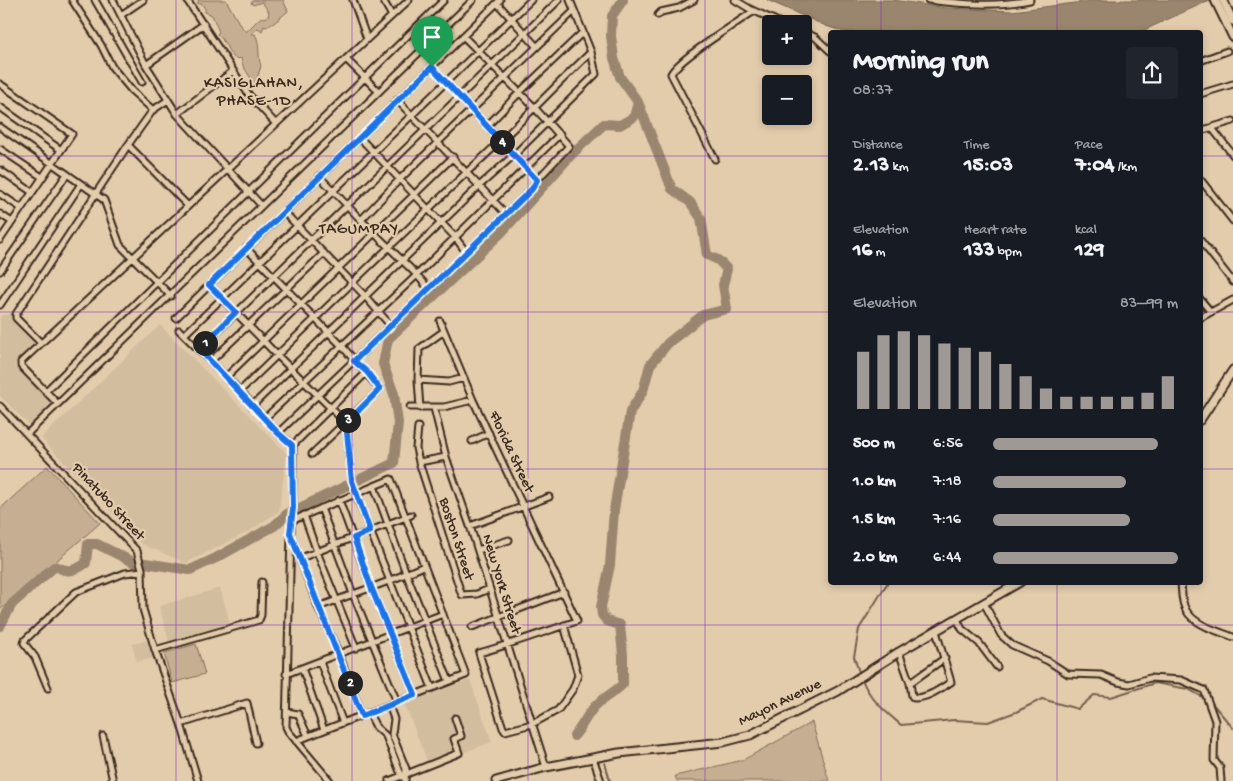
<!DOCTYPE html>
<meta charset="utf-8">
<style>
body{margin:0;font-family:"Gochi Hand",sans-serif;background:#20242c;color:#f1f3f6;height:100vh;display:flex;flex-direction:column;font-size:19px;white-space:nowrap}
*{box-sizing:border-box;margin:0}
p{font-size:16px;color:#9ea1a6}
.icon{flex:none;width:28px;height:28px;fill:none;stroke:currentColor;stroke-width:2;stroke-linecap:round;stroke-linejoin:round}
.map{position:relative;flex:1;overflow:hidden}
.panel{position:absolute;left:828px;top:30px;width:375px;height:555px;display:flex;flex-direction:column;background:#171b24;border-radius:5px;box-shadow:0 2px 8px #0003}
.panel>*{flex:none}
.controls{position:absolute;left:762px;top:15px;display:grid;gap:10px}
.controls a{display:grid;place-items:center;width:50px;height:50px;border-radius:5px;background:#171b24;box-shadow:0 2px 8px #0003;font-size:25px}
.pin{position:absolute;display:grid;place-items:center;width:42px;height:42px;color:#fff;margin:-51px -21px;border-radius:50% 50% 50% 0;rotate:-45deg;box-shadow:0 0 5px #0007}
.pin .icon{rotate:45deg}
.km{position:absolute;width:25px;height:25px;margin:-12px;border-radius:50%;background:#222;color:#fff;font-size:14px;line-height:25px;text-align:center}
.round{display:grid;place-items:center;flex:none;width:52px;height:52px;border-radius:5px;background:#20242c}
.summary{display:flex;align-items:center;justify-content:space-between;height:85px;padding:0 25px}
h1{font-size:28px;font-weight:700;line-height:38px}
.metrics{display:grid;grid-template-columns:repeat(3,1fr);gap:8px;height:85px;padding:5px 25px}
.metrics div{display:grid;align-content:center}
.metrics b{font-size:21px;font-weight:700}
.metrics small{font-size:14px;font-weight:400}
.metrics p{font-size:14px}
.chart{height:140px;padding:10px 25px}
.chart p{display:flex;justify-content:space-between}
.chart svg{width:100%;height:90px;margin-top:5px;stroke:#9f9995;stroke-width:6}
ul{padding:0 25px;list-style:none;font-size:16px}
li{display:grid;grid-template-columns:80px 60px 1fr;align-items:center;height:38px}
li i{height:12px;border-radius:6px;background:#9f9995}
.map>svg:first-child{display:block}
</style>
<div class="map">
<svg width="1233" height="781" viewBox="0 0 1233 781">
<rect width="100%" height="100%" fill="#e3ccac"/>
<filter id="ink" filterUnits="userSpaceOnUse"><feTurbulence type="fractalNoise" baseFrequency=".02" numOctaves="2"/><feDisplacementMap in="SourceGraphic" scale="10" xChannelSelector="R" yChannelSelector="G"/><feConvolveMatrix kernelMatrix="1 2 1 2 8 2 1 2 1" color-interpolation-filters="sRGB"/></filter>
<g filter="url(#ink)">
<path fill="#d3bd9f" d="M11 314 37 342 14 365 53 404 30 426 0 396V318L2 315Z
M160 325 287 454 279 511 248 532 186 563 142 544 41 438Z
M220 588 230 623 169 641 159 606Z
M148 640 153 658 137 662 132 644Z
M470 680 492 742 456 755 454 751 428 763 404 703Z"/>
<path fill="#c5ae92" stroke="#806c58" d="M198 0H226L240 25 246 32 260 18 268 17 269 12 262 2 253 5 251 3 253 0H283L288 11 274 23 266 27 264 26 262 31 258 28 251 34H255C261 44 257 56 261 66L256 82 254 83 243 66 241 58 236 59C228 54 228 47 223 41 222 38 219 37 217 34L219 32 212 15 205 12V9L202 4H198Z
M47 466 100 523 0 610V509Z
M196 644 205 674 172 683 164 653Z
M812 722 829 781H677L675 776 743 760Z"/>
<path fill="#9a866e" stroke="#74614e" d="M767 0H893L947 8 1012 11 1099 0H1210L1140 32H844L826 26Z"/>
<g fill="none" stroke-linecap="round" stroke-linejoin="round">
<path stroke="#74614e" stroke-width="2" d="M860 675 854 657 859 629 888 582
M862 679C869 699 886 712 901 725L954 720 988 722 1016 712 1042 699 1078 709 1094 695 1111 697 1155 683 1188 689 1204 698
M1211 702 1233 728
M605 763 610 781"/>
<path stroke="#9a866e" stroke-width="10" d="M145 563 190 570 216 558 274 526 287 514 394 463 398 423 394 394 383 364 388 339 503 231 574 152 604 124 620 125 634 117 638 102
M0 626 12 604 54 567H58C67 573 77 570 86 563L88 544H97L137 564
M574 736C582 727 586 716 595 706 603 698 615 692 623 684V655L620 625 607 621 602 615 601 607 610 565 614 510 630 412 643 391 650 365 668 343 703 315 727 309 723 285 727 269 718 260 707 255 701 218 690 202 672 189 638 102 620 77 614 58 611 36 612 16 623 0"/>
<g stroke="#3b2a1e" stroke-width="9">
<path id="minor" d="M72 0 101 45 112 67 132 91 153 110
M95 0 142 82
M113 0 146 65 177 114 261 205
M187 0 249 95 276 124
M353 0 367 39
M383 0 392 16
M735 0 750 9 783 24
M928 0C961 4 997 7 1030 0
M497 3 537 47
M121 15 143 0
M658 15 661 12 679 8 694 0
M804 32 815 37 830 51
M346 59 378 91
M1200 61 1227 51
M146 65 204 24
M432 67 537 180
M0 84 72 134 0 240
M1200 94 1233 84
M397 100 506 214
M0 107 61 150
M177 114 233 71
M488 125 520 92 583 32
M0 127 104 200 120 245 171 296
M1212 128 1233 155
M1200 131 1233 121
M360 138 455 237 466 252
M128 145 188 206
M0 149 42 177
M715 159 671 74C678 59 737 23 754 11
M0 170 32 192
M319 176 361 220 417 275 429 289
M1200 179 1233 221
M0 194 21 208
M284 212 365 296 390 325
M0 214 12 222
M361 220 400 179 573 12
M1200 240 1233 282
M246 248 341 345 380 389 312 454
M0 271 67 174
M209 285 277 355 346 423 353 487 432 688
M1200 299 1210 311
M0 305 81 184
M176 318 500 0
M1200 318 1233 300
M440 321 473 400 577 621C544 632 512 644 479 653L503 728 505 731 532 724 558 710 573 689 578 675 564 625
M179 330 240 391 278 433 293 445V508L291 533 286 727 288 731 330 781
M184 335 531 0
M41 343 16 318V314L128 145 153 110 168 100
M199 349 559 0
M211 361 324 253
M226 377 453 157
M418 380 449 382 464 378
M46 391 444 0
M240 391 467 172C510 134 549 92 591 52
M58 404 21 366V362L409 0
M0 406 137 551 142 569 143 609 155 650 181 724 198 781
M252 406 478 187 514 155 596 74 591 52 570 0
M410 407H444L473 400
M420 408 418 380 419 349 444 331
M434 408 446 457 470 526 546 767
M264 419 417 275 560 134
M418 427 416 448 419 462 461 593 462 595 477 594 489 589
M278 433 429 289 532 189 537 180 569 146 534 107 463 36
M27 434 473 0
M472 441 489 433
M293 445 367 372
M419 462 446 457
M374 486 406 573 449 681
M339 500 371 587 415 695
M321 508 353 594 397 702
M304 515 317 552 356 648
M291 521 391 479 466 675 296 741
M470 526 549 497
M291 535 318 607 339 654 362 716
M478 550 509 540
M301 558 411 515
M1181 582C1182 591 1181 602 1186 610 1194 625 1218 631 1233 637
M984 603 1001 635 1012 645 1048 661 1068 674 1101 675 1118 682 1129 684 1150 678 1181 680 1204 690 1215 721 1214 760 1220 768 1221 781
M318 607 389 581 424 566
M957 619 962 629 979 643 997 667
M472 627 564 592
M155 650 259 620 261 615 262 582
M899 652 910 683 912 696 914 698C928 698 940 689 951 682L936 631
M320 662 343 723
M302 668 324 730
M286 674 443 614
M910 683 945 658
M48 688 35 657 24 643 25 640 76 592 125 573 142 571
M389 705 394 719 392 734 406 769 405 780
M287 712 298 714 308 736
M369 713 376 727 386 736 402 777
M181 724 247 703 256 743
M103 736 113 781
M593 758 601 781
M389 781 459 753 454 739 461 736 455 718"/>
</g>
<g stroke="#3b2a1e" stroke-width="11">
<path id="major" d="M1215 0 1233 37
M1223 0 1233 21
M1200 420 1233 370
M496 781 546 767 619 753 723 742 750 735 838 691 899 652 1020 582"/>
</g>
<use href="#minor" stroke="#e3ccac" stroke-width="5"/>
<use href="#major" stroke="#e3ccac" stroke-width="7"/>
</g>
</g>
<g fill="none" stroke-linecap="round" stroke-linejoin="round" filter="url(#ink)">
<g stroke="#fff" stroke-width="10">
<path id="route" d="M432 67 537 180 532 189 354 361 367 372 380 389 346 423 352 481 370 531 354 538 371 587 415 695 362 716 290 533 293 508 292 445 278 433 199 349 236 312 209 285Z"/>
</g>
<use href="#route" stroke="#1a73e8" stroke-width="6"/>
</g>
<path fill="none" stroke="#7b2cbf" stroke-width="1" stroke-opacity="0.55" d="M176 0V781M352 0V781M528 0V781M705 0V781M881 0V32M1057 0V32M0 156H830M1200 156H1233M0 312H830M1200 312H1233M0 469H830M1200 469H1233M881 582V781M1057 582V781M0 625H1233"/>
<g text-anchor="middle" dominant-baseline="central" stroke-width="4.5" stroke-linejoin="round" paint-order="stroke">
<g font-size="15" fill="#3b2a1e" stroke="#e3ccac">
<text transform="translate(511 452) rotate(65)">Florida Street</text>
<text transform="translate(108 502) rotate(47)">Pinatubo Street</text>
<text transform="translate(456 539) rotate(72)">Boston Street</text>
<text transform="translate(501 584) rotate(73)">New York Street</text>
<text transform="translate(780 703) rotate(-26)">Mayon Avenue</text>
</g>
<g font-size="16" letter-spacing="1" fill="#3b2a1e" stroke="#e3ccac">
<text x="254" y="84">KASIGLAHAN,<tspan x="254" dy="18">PHASE-1D</tspan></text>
<text x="359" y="230">TAGUMPAY</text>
</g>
</g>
</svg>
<div class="controls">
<a>+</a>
<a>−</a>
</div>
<div class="pin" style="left:432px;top:67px;background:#1e9e55"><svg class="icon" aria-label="arrive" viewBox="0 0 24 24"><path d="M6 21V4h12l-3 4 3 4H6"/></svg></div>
<b class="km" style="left:205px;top:343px">1</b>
<b class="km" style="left:350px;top:683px">2</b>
<b class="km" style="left:348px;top:420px">3</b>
<b class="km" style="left:502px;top:142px">4</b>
<section class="panel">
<div class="summary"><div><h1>Morning run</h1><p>08:37</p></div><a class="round"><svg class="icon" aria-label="share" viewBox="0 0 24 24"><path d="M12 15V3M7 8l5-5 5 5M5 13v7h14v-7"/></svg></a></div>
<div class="metrics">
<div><p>Distance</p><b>2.13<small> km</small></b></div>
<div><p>Time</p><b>15:03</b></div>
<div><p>Pace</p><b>7:04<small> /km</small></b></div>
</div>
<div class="metrics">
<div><p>Elevation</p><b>16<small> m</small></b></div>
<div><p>Heart rate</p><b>133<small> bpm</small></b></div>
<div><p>kcal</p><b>129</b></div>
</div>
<div class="chart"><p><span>Elevation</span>83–99 m</p>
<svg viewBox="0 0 160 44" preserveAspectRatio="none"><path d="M5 44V16M15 44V8M25 44V6M35 44V8M45 44V12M55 44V14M65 44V16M75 44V22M85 44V28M95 44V34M105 44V38M115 44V38M125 44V38M135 44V38M145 44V36M155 44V28"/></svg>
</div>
<ul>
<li><b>500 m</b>6:56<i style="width:89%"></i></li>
<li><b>1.0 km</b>7:18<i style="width:72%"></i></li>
<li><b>1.5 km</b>7:16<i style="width:74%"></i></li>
<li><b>2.0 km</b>6:44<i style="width:100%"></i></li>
</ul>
</section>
</div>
